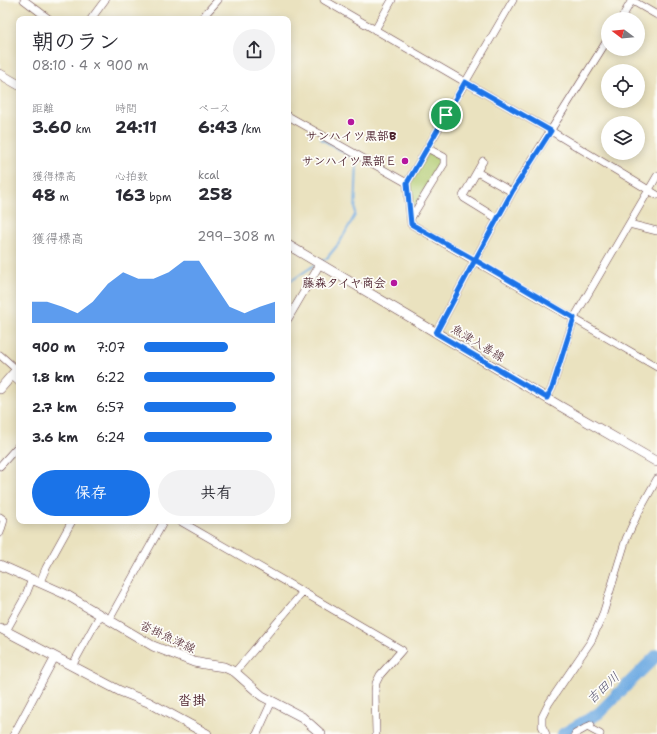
<!DOCTYPE html>
<html lang="ja">
<meta charset="utf-8">
<style>
body{margin:0;font-family:"Shantell Sans","Klee One",sans-serif;background:#f2f2f3;color:#2b2b33;height:100vh;display:flex;flex-direction:column;font-size:15px;white-space:nowrap}
*{box-sizing:border-box;margin:0}
p{font-size:13px;color:#7c7c81}
.icon{flex:none;width:22px;height:22px;fill:none;stroke:currentColor;stroke-width:2;stroke-linecap:round;stroke-linejoin:round}
.map{position:relative;flex:1;overflow:hidden}
.details{position:absolute;left:16px;top:16px;width:275px;height:508px;display:flex;flex-direction:column;background:#fff;border-radius:8px;box-shadow:0 2px 10px #0003}
.details>*{flex:none}
.needle{width:26px;rotate:286deg}
.tools{position:absolute;left:601px;top:12px;display:grid;gap:8px}
.tools a{display:grid;place-items:center;width:44px;height:44px;border-radius:50%;background:#fff;box-shadow:0 2px 10px #0003;font-size:20px}
.pin{position:absolute;display:grid;place-items:center;width:34px;height:34px;color:#fff;margin:-17px;border:2px solid #fff;border-radius:50%;box-shadow:0 1px 4px #0007}
.round{display:grid;place-items:center;flex:none;width:42px;height:42px;border-radius:21px;background:#f2f2f3}
.head{display:flex;align-items:center;justify-content:space-between;height:68px;padding:0 16px}
h1{font-size:22px;font-weight:700;line-height:30px}
.stats{display:grid;grid-template-columns:repeat(3,1fr);gap:6px;height:68px;padding:4px 16px}
.stats div{display:grid;align-content:center}
.stats b{font-size:17px;font-weight:700}
.stats small{font-size:11px;font-weight:400}
.stats p{font-size:11px}
.chart{height:112px;padding:8px 16px}
.chart p{display:flex;justify-content:space-between}
.chart svg{width:100%;height:72px;margin-top:4px;fill:#1a73e8;opacity:.7}
.action{display:flex;gap:8px;margin-top:auto;padding:8px 16px}
.action a{flex:1;height:46px;border-radius:24px;background:#1a73e8;color:#fff;font-size:16px;font-weight:700;line-height:46px;text-align:center}
.action a+a{background:#f2f2f3;color:#2b2b33}
ul{padding:0 16px;list-style:none;font-size:13px}
li{display:grid;grid-template-columns:64px 48px 1fr;align-items:center;height:30px}
li i{height:10px;border-radius:5px;background:#1a73e8}
.map>svg:first-child{display:block}
</style>
<div class="map">
<svg width="657" height="734" viewBox="0 0 657 734">
<rect width="100%" height="100%" fill="#fdfcf7"/>
<filter id="ink" filterUnits="userSpaceOnUse"><feTurbulence type="fractalNoise" baseFrequency=".025" numOctaves="2"/><feDisplacementMap in="SourceGraphic" scale="8" xChannelSelector="R" yChannelSelector="G"/><feConvolveMatrix kernelMatrix="1 2 1 2 8 2 1 2 1" color-interpolation-filters="sRGB"/></filter>
<filter id="wash" filterUnits="userSpaceOnUse"><feTurbulence type="fractalNoise" baseFrequency=".012" numOctaves="4" result="noise"/><feDisplacementMap in="SourceGraphic" scale="16" xChannelSelector="R" yChannelSelector="G"/><feGaussianBlur stdDeviation="0.9" result="paint"/><feColorMatrix in="noise" values="0 0 0 0 0 0 0 0 0 0 0 0 0 0 0 0 0 1.4 0 .05"/><feComposite in="paint" operator="in"/></filter>
<g filter="url(#wash)">
<rect width="100%" height="100%" fill="#eae2bf"/>
<path fill="#b1ca70" stroke="#7e744e" d="M429 153 439 159 440 165 414 208 412 207 409 185Z"/>
<g fill="none" stroke-linecap="round" stroke-linejoin="round">
<path stroke="#73ade3" stroke-width="2" d="M321 139 357 160 355 215 340 242 327 258 322 261
M288 283 316 264"/>
<path stroke="#73ade3" stroke-width="12" d="M563 734 599 713 657 655"/>
</g>
</g>
<g filter="url(#ink)">
<g fill="none" stroke-linecap="round" stroke-linejoin="round">
<g stroke="#623c41" stroke-width="8">
<path id="minor" d="M24 0 49 19
M324 0 465 82 551 131 657 195
M513 0 407 183 411 224 657 367
M631 0 657 15
M91 19 105 0
M201 19 218 0
M621 19 632 0
M375 30 392 0
M288 116 407 183
M483 161 463 196 464 198 498 219
M477 172 512 192
M411 218 444 164V157L427 148
M629 224 657 231
M288 319 320 264
M436 333 475 260 512 192 608 39
M0 355 17 370
M12 376 19 382
M547 398 552 388 574 318 657 176
M0 466 19 445
M0 517 4 520 0 533
M180 521 303 592 402 650 380 675 376 683 375 691 376 734
M40 582 46 568 72 521
M109 620 164 521
M6 631 25 597 32 579
M72 666 100 615
M235 672 303 592
M587 727 600 734
M14 734 55 657
M257 734 272 701
M546 734 542 726V717L549 703 591 641 602 617 626 539 637 515 657 479
M575 734 591 725"/>
</g>
<g stroke="#623c41" stroke-width="10">
<path id="major" d="M0 74 19 85
M288 245 560 406 657 462
M0 389 19 367
M0 565 65 594 153 646 194 662 204 664 224 667 235 672 262 696 302 717 321 734
M0 628 120 691 148 702 207 734"/>
</g>
<use href="#minor" stroke="#fff" stroke-width="7"/>
<use href="#major" stroke="#fff" stroke-width="9"/>
</g>
</g>
<g fill="none" stroke-linecap="round" stroke-linejoin="round" filter="url(#ink)">
<g stroke="#fff" stroke-width="8">
<path id="route" d="M446 115 407 183 411 224 475 260 436 333 547 398 552 388 574 318 475 260 512 192 551 131 465 82 446 115"/>
</g>
<use href="#route" stroke="#1a73e8" stroke-width="5"/>
</g>
<g fill="#b5179e" stroke="#fdfcf7" stroke-width="1.5">
<circle cx="351" cy="122" r="4"/>
<circle cx="405" cy="161" r="4"/>
<circle cx="394" cy="283" r="4"/>
</g>
<g text-anchor="middle" dominant-baseline="central" stroke-width="3.5" stroke-linejoin="round" paint-order="stroke">
<g font-size="12" font-weight="bold" fill="#4a1f2b" stroke="#fdfcf7" text-anchor="end">
<text x="351" y="136" text-anchor="middle">サンハイツ黒部B</text>
<text x="397" y="161">サンハイツ黒部Ｅ</text>
<text x="386" y="283">藤森タイヤ商会</text>
</g>
<g font-size="12" fill="#4a1f2b" stroke="#fdfcf7">
<text transform="translate(478 343) rotate(31)">魚津入善線</text>
<text transform="translate(168 637) rotate(25)">沓掛魚津線</text>
</g>
<g font-size="13" font-style="italic" fill="#5a5875" stroke="#fdfcf7">
<text transform="translate(603 688) rotate(-43)">吉田川</text>
</g>
<g font-size="14" font-weight="bold" fill="#4a1f2b" stroke="#fdfcf7">
<text x="192" y="700">沓掛</text>
</g>
</g>
</svg>
<div class="tools">
<a><svg class="needle" viewBox="-14 -14 28 28"><path d="M0-13l5 13h-10z" fill="#e53935"/><path d="M0 13l5-13h-10z" fill="#7c7c81"/></svg></a>
<a><svg class="icon" aria-label="locate" viewBox="0 0 24 24"><circle cx="12" cy="12" r="6"/><path d="M12 2v4M12 18v4M2 12h4M18 12h4"/></svg></a>
<a><svg class="icon" aria-label="layers" viewBox="0 0 24 24"><path d="M12 4l9 5-9 5-9-5zM3 14l9 5 9-5"/></svg></a>
</div>
<div class="pin" style="left:446px;top:115px;background:#1e9e55"><svg class="icon" aria-label="arrive" viewBox="0 0 24 24"><path d="M6 21V4h12l-3 4 3 4H6"/></svg></div>
<section class="details">
<div class="head"><div><h1>朝のラン</h1><p>08:10 · 4 × 900 m</p></div><a class="round"><svg class="icon" aria-label="share" viewBox="0 0 24 24"><path d="M12 15V3M7 8l5-5 5 5M5 13v7h14v-7"/></svg></a></div>
<div class="stats">
<div><p>距離</p><b>3.60<small> km</small></b></div>
<div><p>時間</p><b>24:11</b></div>
<div><p>ペース</p><b>6:43<small> /km</small></b></div>
</div>
<div class="stats">
<div><p>獲得標高</p><b>48<small> m</small></b></div>
<div><p>心拍数</p><b>163<small> bpm</small></b></div>
<div><p>kcal</p><b>258</b></div>
</div>
<div class="chart"><p><span>獲得標高</span>299–308 m</p>
<svg viewBox="0 0 160 44" preserveAspectRatio="none"><path d="M0 44V31L10 31L20 34L30 38L40 31L50 20L60 13L70 17L80 17L90 13L100 6L110 6L120 20L130 34L140 38L150 34L160 31V44z"/></svg>
</div>
<ul>
<li><b>900 m</b>7:07<i style="width:64%"></i></li>
<li><b>1.8 km</b>6:22<i style="width:100%"></i></li>
<li><b>2.7 km</b>6:57<i style="width:70%"></i></li>
<li><b>3.6 km</b>6:24<i style="width:98%"></i></li>
</ul>
<div class="action"><a>保存</a><a>共有</a></div>
</section>
</div>
